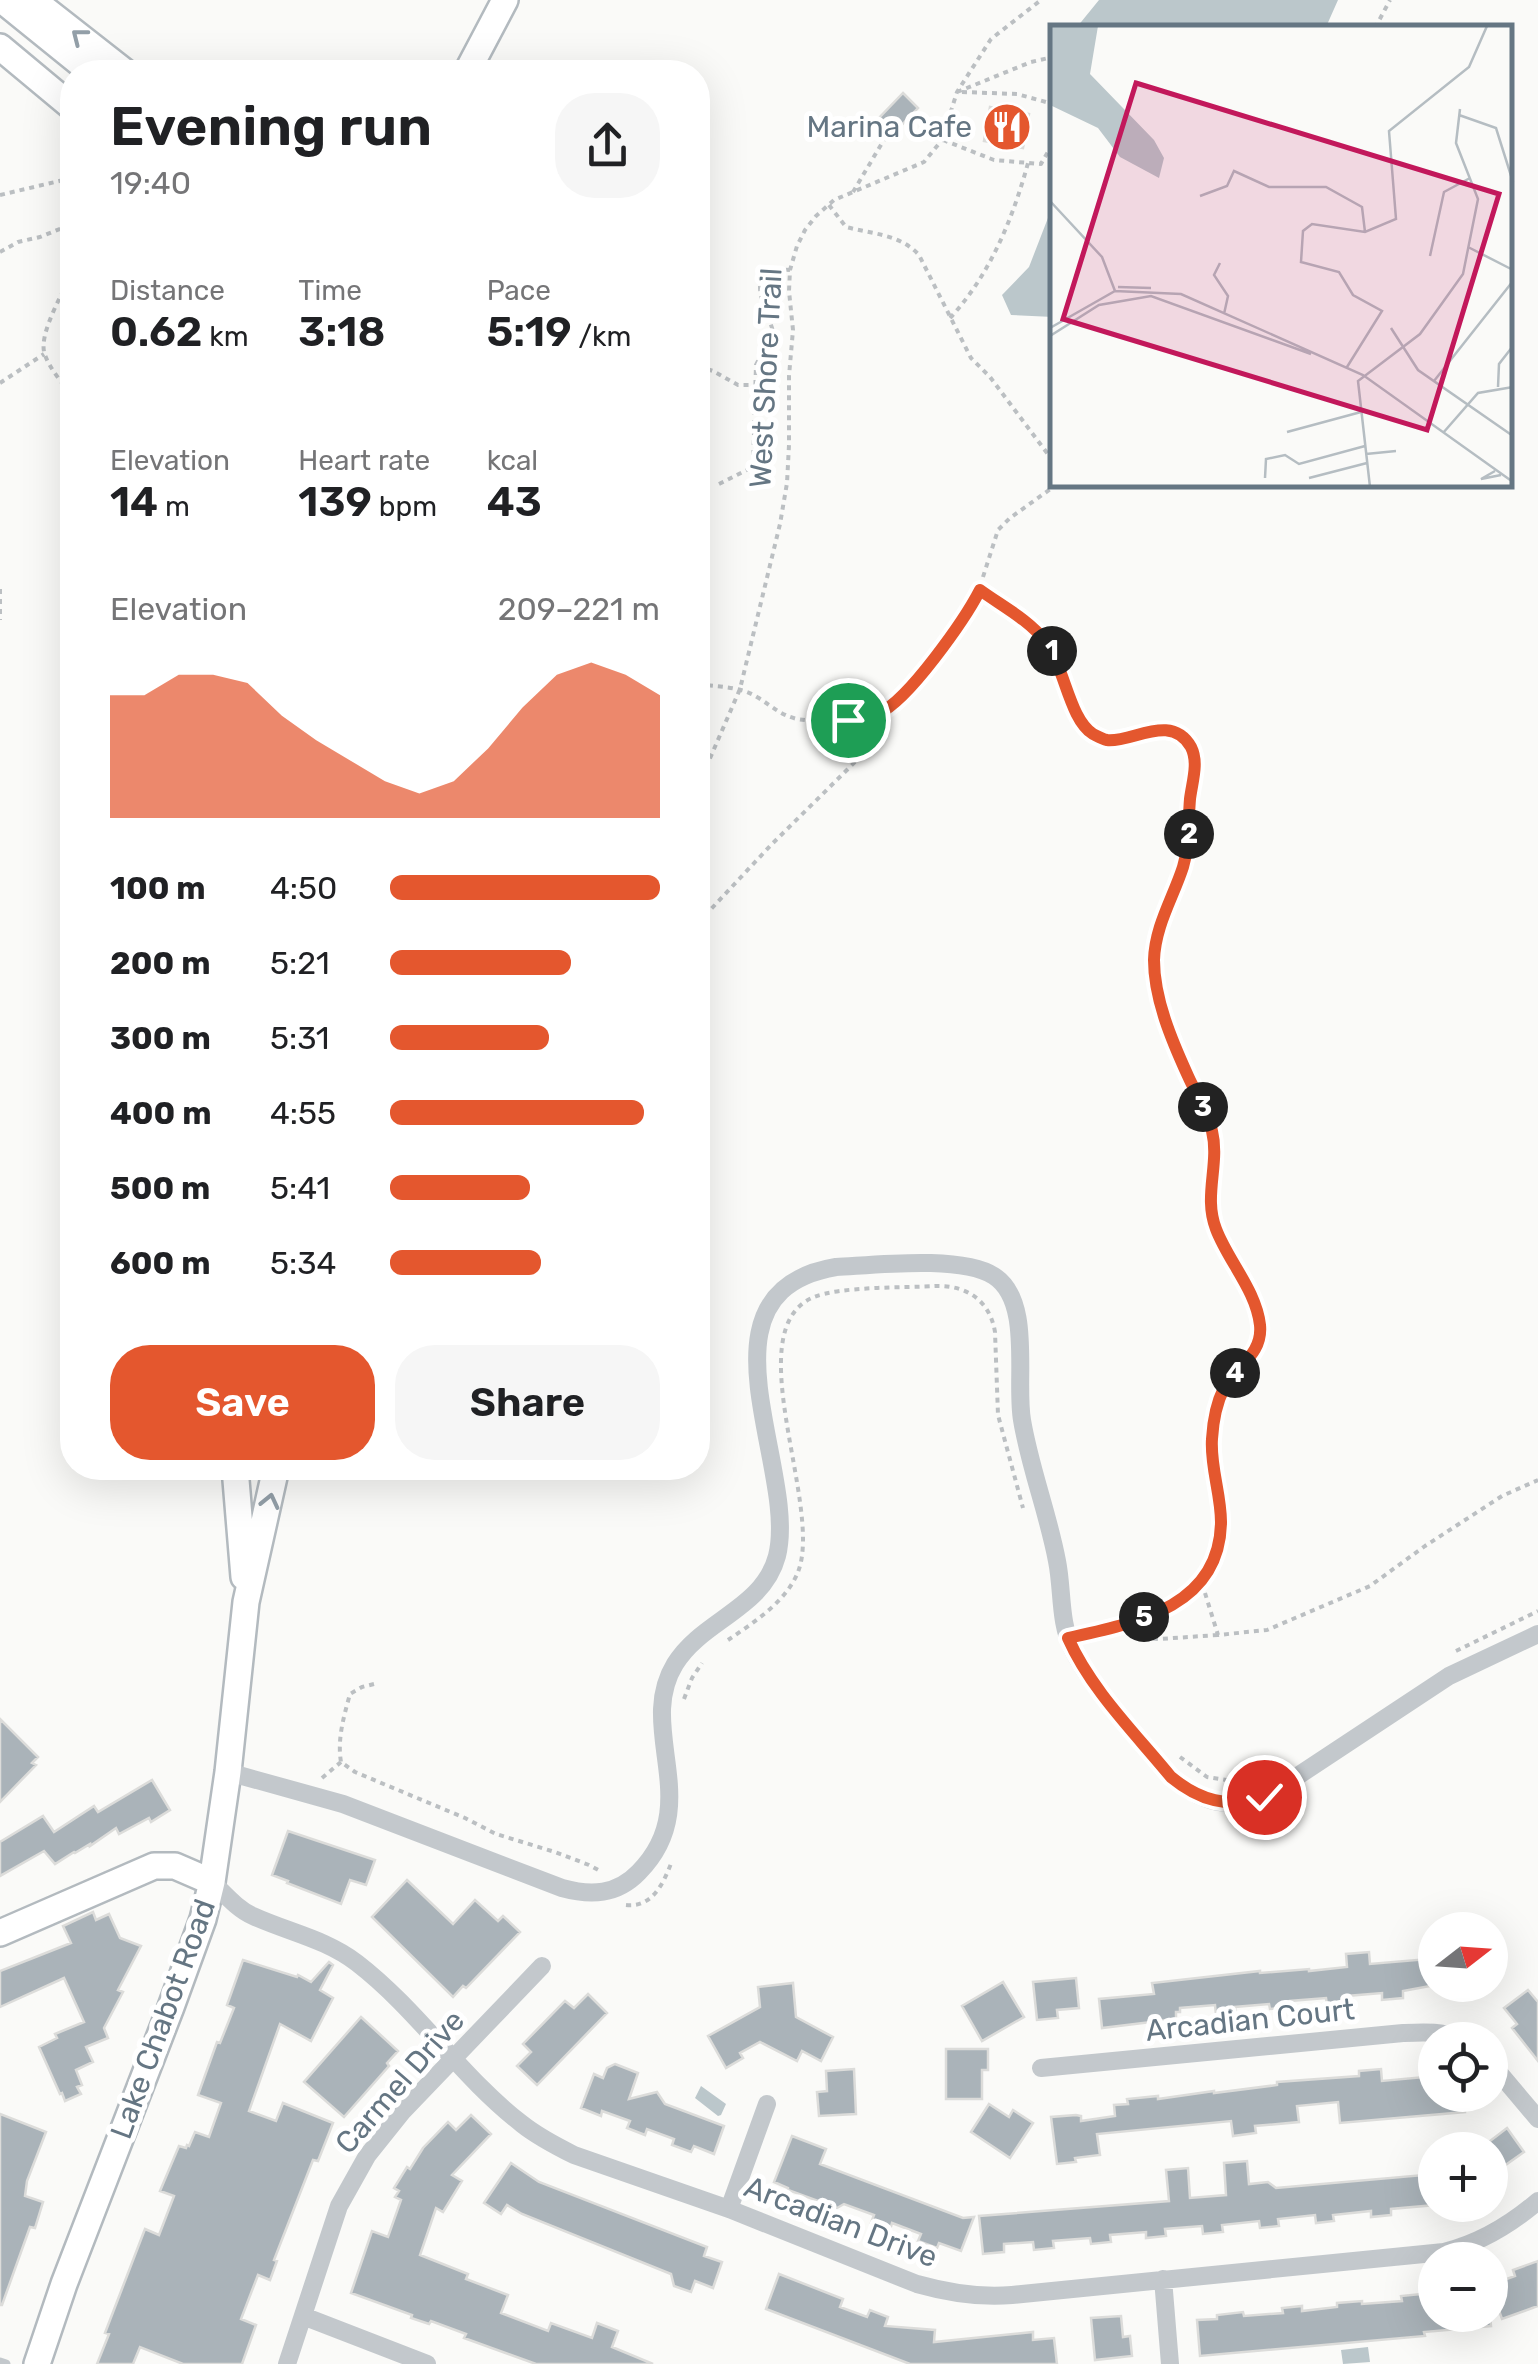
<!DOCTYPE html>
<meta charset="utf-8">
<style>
body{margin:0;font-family:Rubik,sans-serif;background:#f6f6f6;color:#202124;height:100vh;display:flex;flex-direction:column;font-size:38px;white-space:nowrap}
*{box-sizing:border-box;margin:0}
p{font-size:32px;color:#757577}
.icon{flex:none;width:55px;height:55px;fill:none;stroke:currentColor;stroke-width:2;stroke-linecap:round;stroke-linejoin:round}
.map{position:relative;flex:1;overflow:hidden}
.details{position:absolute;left:60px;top:60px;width:650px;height:1420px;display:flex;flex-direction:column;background:#fff;border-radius:40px;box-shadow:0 10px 40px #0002}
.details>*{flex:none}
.needle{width:65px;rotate:73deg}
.fabs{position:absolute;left:1418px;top:1912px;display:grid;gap:20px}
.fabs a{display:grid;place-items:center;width:90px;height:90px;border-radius:50%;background:#fff;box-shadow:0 10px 40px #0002;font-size:50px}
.pin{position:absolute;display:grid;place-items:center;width:85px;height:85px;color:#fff;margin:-42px;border:5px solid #fff;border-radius:50%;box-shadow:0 2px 10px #0007}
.km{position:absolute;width:50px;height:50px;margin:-25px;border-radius:50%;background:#222;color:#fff;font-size:28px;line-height:50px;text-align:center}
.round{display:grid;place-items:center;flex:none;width:105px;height:105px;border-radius:40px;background:#f6f6f6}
.head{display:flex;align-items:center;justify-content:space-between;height:170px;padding:0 50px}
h1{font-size:55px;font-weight:600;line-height:75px}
.stats{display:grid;grid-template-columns:repeat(3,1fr);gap:15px;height:170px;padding:10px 50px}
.stats div{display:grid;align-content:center}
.stats b{font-size:42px;font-weight:600}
.stats small{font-size:28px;font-weight:400}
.stats p{font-size:28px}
.chart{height:280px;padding:20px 50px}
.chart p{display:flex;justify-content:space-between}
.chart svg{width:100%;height:180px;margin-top:10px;fill:#e4572e;opacity:.7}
.action{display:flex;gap:20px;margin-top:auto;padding:20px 50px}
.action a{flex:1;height:115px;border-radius:40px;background:#e4572e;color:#fff;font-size:40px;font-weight:600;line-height:115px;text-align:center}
.action a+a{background:#f6f6f6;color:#202124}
ul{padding:0 50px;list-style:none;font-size:32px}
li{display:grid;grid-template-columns:160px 120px 1fr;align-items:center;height:75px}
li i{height:25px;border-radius:12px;background:#e4572e}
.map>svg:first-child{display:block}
</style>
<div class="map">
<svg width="1538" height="2364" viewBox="0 0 1538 2364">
<rect width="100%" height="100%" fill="#fafaf8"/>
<path fill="#bbc7cb" d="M1099 0H1338L1326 27H1077Z
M1053 205V317L1011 315 1002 295 1029 267Z
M701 2086 726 2104 721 2115 718 2116 695 2098Z
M1368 2347 1370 2362 1343 2364 1341 2350Z"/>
<path fill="#aab3b9" stroke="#dcdcda" stroke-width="2.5" d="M903 93 918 108 895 132 879 118Z
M990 107 1029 114 1023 148 984 141Z
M0 1719 38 1757 32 1763 36 1765 0 1802Z
M152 1780 170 1810 151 1822 149 1818 119 1834 116 1828 90 1846V1844L75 1853 74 1852 55 1864 44 1851 0 1876V1842L43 1816 54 1832 94 1806 98 1812Z
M288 1831 375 1860 366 1885 350 1880 341 1904 287 1883 288 1881 272 1875Z
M407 1880 453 1924 475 1900 498 1921 503 1916 520 1932 466 1988 463 1986 453 1997 372 1917Z
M93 1912 96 1920 109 1914 120 1938 141 1946 118 1990 123 1992 104 2028 108 2038 86 2047 93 2062 76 2070 82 2085 77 2087 81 2094 65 2101 62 2093 60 2094 39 2047 57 2038 55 2034 84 2022 64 1978 0 2007V1971L71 1943 63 1926Z
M1369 1952 1370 1964 1428 1959 1430 1986 1403 1991V1998L1382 2000V1993L1347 1996 1348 2003 1327 2005 1326 1998 1290 2001V2007L1270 2009 1269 2004 1235 2007 1236 2013 1216 2015 1215 2005 1180 2008V2012H1176V2019L1102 2028 1099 1999 1154 1994 1152 1983 1260 1971V1973L1309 1969V1971L1347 1967 1346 1954Z
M243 1960 297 1977 298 1975 311 1982 329 1962 333 1965 320 1990 333 1998 311 2041 280 2024 249 2111 276 2121 283 2103 333 2123 318 2161 313 2160 274 2260 277 2261 270 2280 258 2275 241 2319 256 2325 242 2364H183L140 2347 133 2364H97L109 2334 105 2333 145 2229 159 2235 174 2196 160 2191 179 2146 186 2148 187 2145 189 2146 195 2132 209 2137 221 2103 198 2095 217 2042 220 2043 234 2008 227 2005Z
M1076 1978 1079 2008 1057 2010 1058 2018 1037 2020 1033 1982Z
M1003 1982 1024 2017 982 2041 962 2006Z
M793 1983 796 2017 833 2037 821 2061 802 2051 797 2061 760 2042 740 2053 743 2058 726 2068 708 2036 760 2007 758 1987Z
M1528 1990 1538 2002V2061L1512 2028 1517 2024 1504 2008Z
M588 1994 607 2013 537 2085 517 2066 531 2052 523 2044 565 2001 574 2008Z
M361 2017 398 2051 387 2063 389 2066 344 2117 304 2082Z
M946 2049H988V2070H982V2099H946Z
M615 2064 638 2073 629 2099 657 2092 665 2104 724 2126 714 2154 694 2146 691 2152 672 2145 674 2139 647 2129 645 2135 627 2128 630 2121 602 2111 601 2116 581 2108 594 2074 603 2078 607 2068Z
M854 2069 856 2114 819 2116 817 2092 827 2091 826 2071Z
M1381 2069 1382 2081 1435 2076V2095H1464L1465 2112 1340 2123 1338 2102 1297 2106 1299 2122 1255 2126 1256 2133 1233 2136 1231 2121 1097 2134 1100 2155 1075 2158 1076 2162 1057 2164 1051 2117 1076 2115 1081 2116V2121L1115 2116 1114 2105 1128 2104 1127 2099 1158 2096V2099L1214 2091V2093L1277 2085V2082L1359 2076V2071Z
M989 2104 1009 2117 1013 2110 1033 2123 1010 2158 971 2132Z
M0 2114 46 2132 27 2181 25 2196 43 2202 35 2228 30 2227 2 2305H0Z
M471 2115 491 2134 452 2175 462 2181 443 2212 436 2208 420 2255 468 2274 466 2279 508 2295 501 2313 548 2331 551 2323 592 2338 597 2323 618 2331 612 2347 653 2364H536L464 2338 466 2334 431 2321 429 2324 411 2318 412 2315 351 2293 372 2231 388 2237 401 2200 395 2197 399 2191 394 2188 407 2167 410 2169 423 2148 448 2122 456 2130Z
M1507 2128 1524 2152 1490 2176V2141Z
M792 2136 826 2149 820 2164 963 2218 974 2217 961 2251 939 2243 937 2248 918 2241 921 2234 892 2223 890 2230 871 2223 874 2215 844 2204 837 2208 788 2190V2188L774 2182Z
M1247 2161 1249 2184 1268 2182 1276 2188 1435 2174V2205L1391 2209V2215L1371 2217V2211L1333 2215 1334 2221 1316 2223 1315 2215 1278 2219 1279 2226 1260 2228 1259 2221 1222 2225 1223 2232 1203 2234 1202 2226 1165 2229 1166 2236 1146 2238V2232L1110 2235 1111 2242 1091 2244 1090 2238 1053 2241 1054 2248 1034 2250 1033 2242 1004 2244V2252L983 2254 979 2216 1169 2201 1166 2170 1188 2168 1190 2198 1226 2195 1224 2163Z
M511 2163 539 2182 707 2247 704 2256 722 2262 713 2288 695 2281 691 2292 674 2286 671 2274 522 2214 507 2205 501 2214 484 2203Z
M1538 2261V2306L1502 2319 1490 2285 1515 2276 1513 2270Z
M779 2274 843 2299 840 2307 867 2317 870 2310 888 2317 885 2326 935 2330 934 2342 1033 2332V2340L1054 2338 1057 2364H910L766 2309Z
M1421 2294 1422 2297 1435 2296V2315H1490L1491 2326 1424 2332 1425 2336 1200 2356 1197 2320 1217 2319V2315L1243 2312 1244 2316 1283 2313 1282 2308 1302 2306V2311L1337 2307V2303L1362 2301V2304L1402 2301 1401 2296Z
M1121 2316 1123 2337 1130 2336 1132 2356 1095 2360 1091 2318Z"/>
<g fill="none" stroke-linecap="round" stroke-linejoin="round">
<g stroke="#b3babf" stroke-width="30">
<path id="secondary" d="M2 0 91 72
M33 0 125 72
M0 47 72 107
M467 72 505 0
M235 1468 244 1577
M0 1933 154 1866H175L212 1882
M37 2364 64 2284 171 2007 203 1919 212 1882 228 1772 246 1602 276 1468"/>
</g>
<path stroke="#bbbfc2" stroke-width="4" stroke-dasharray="5 5" stroke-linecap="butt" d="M1375 28 1390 0
M957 92 1031 62 1053 57
M962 92 1017 94 1053 104
M943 140 994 160 1041 164 1053 143
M853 192 888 133
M0 195 72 178
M829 205 846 227C872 234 900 234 919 255L971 358 990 377 1053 461
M0 252 18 242 40 237 72 224
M72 272C64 292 37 335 45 355 50 369 62 383 72 395
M950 318C990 275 1013 218 1028 163
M698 366 713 371 738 385H756
M0 383 44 354
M719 484 753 467 756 365 773 331C766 307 740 266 790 270
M983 577 998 530 1010 518 1056 485
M0 589V620
M698 684C717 687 740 686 757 697 772 706 780 715 797 719 823 723 857 723 881 712 908 700 961 627 975 600
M698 786 740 689 780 524 787 483 789 445V376L793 330 789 291 790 270 797 246 805 230 816 216 834 200 924 162 942 140 957 92 991 39 1041 0
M698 923 771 845 857 760C863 746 867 735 866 720
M1205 1593 1218 1635 1267 1630 1370 1586 1425 1546 1502 1496 1538 1480
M1133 1637 1159 1639 1218 1635
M728 1640C753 1623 786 1602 798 1572 824 1506 736 1329 814 1297 842 1286 904 1288 936 1286 967 1285 990 1301 995 1332L998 1415 1023 1508
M1456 1651 1538 1611
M374 1684 362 1687 350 1694C344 1716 337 1739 341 1762L355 1772 465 1818 496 1834 555 1852 589 1865 602 1872
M684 1699 692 1678 702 1663
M1180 1757 1207 1777 1239 1782
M322 1778 341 1762
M626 1905C653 1908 664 1882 672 1861"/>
<path stroke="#c3c8cc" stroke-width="9" d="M980 590C1002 606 1029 620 1045 641 1065 667 1070 720 1093 733 1097 736 1102 739 1107 740 1132 743 1172 712 1191 747 1199 763 1192 782 1190 799 1188 822 1190 844 1183 867 1172 901 1152 930 1155 968 1158 1005 1173 1042 1188 1076 1195 1094 1208 1112 1212 1131 1220 1164 1203 1196 1216 1229 1227 1260 1262 1298 1260 1332 1259 1354 1240 1365 1228 1382 1218 1397 1213 1414 1212 1432 1210 1459 1219 1487 1221 1514 1226 1605 1138 1622 1068 1638
M0 2362 6 2364"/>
<path stroke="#c3c8cc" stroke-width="18" d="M228 1772 343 1804 562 1888C591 1896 617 1895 639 1872 706 1804 635 1729 675 1664 702 1620 763 1609 777 1556 799 1468 687 1292 836 1267 875 1265 962 1255 994 1276 1033 1301 1015 1380 1022 1420 1030 1468 1048 1513 1057 1561 1063 1591 1059 1622 1073 1650 1094 1692 1140 1740 1171 1777 1207 1807 1237 1811 1278 1789L1449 1676 1538 1634
M212 1882C225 1894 237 1909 253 1916 288 1932 326 1939 357 1963 418 2010 461 2077 522 2124 537 2136 556 2146 574 2155L729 2209 917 2284C949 2293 979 2298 1012 2295L1444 2252C1480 2243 1510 2225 1538 2201
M1490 2062 1538 2119
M1041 2068 1403 2033C1425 2032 1443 2031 1463 2040
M729 2209 767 2104
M1163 2279 1170 2364
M303 2316 427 2364
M287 2364 339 2206 367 2156 403 2111 542 1966"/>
<use href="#secondary" stroke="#fff" stroke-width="25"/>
</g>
<defs><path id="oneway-chevron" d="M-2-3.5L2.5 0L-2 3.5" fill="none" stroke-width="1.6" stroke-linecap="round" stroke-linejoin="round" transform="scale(2.5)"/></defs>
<g stroke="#939fa8">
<use href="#oneway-chevron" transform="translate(79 36) rotate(-142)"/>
<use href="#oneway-chevron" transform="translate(270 1501) rotate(-77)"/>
</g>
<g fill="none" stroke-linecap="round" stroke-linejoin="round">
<g stroke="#fff" stroke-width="20">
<path id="route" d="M848 720C859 718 870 717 879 713 908 701 965 619 980 590 1002 606 1029 620 1045 641 1065 667 1069 719 1093 734 1097 736 1102 739 1107 740 1132 743 1171 712 1191 747 1199 763 1192 782 1190 799 1188 822 1190 844 1183 867 1173 898 1155 926 1154 960 1154 999 1172 1041 1188 1076 1196 1094 1208 1112 1212 1131 1220 1164 1203 1196 1216 1229 1228 1261 1256 1290 1260 1325 1263 1354 1237 1366 1224 1388 1216 1404 1213 1421 1212 1439 1210 1466 1221 1494 1221 1522 1220 1607 1136 1623 1068 1638 1091 1690 1135 1733 1171 1777 1199 1800 1228 1809 1264 1797"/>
</g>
<use href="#route" stroke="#e4572e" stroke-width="12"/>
</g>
<defs>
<g id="restaurant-disc" transform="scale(2.5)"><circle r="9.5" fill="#e4572e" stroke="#fff"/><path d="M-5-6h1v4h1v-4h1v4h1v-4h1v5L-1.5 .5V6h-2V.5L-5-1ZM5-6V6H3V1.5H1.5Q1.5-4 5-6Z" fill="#fff"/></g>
</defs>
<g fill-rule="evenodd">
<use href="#restaurant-disc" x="1007" y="127"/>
</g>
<g text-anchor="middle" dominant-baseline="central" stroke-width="10" stroke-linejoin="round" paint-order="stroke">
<g font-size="30" fill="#657683" stroke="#fff" text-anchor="end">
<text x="972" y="127">Marina Cafe</text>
</g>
<g font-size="30" fill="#657683" stroke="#fff">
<text transform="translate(766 378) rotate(-87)">West Shore Trail</text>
<text transform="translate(163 2019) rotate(-70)">Lake Chabot Road</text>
<text transform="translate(1250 2020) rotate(-6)">Arcadian Court</text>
<text transform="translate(400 2082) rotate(-49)">Carmel Drive</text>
<text transform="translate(841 2222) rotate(21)">Arcadian Drive</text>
</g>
</g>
<g transform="translate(1050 25)">
<rect width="462" height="462" fill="#fafaf8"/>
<path d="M0 1H48L40 49 104 115 114 133 109 153 70 132 48 103 0 80Z" fill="#bbc7cb"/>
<path fill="none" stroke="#b5bdc2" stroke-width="2.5" d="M409 90 446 103 463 157M150 171 177 161 184 146 219 162H276L312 182 315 207M0 176 52 232 65 266M418 222 463 245M380 231 394 167 420 153M170 238 164 250 178 271 174 289M68 262 101 263M0 303 65 266 131 269 313 350 463 457M341 303 368 345 463 411M0 311 49 280 101 271 261 329M297 342 332 286 303 270 289 247 251 237 253 206 262 199 315 207 346 194 339 106 419 42 437 1M384 356 463 256M448 362 449 339 463 321M237 407 311 387M393 408 428 368 463 362M316 429 346 426M445 446 431 454 451 450M215 453 216 434 235 430 249 439 315 421M259 453 317 438M320 462 308 356 370 309 413 249 428 174 406 118 410 84"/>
<path fill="#c2185b" fill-opacity="0.15" stroke="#c2185b" stroke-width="5" d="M86 58 449 169 377 405 13 294Z"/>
<rect width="462" height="462" fill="none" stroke="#657683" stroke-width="5"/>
</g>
</svg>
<div class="fabs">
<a><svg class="needle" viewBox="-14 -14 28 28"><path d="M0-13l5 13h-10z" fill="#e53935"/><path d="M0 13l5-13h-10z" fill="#757577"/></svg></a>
<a><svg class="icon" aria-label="locate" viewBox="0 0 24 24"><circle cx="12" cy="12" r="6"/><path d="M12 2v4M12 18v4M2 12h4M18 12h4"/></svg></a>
<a>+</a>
<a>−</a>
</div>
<div class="pin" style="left:848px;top:720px;background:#1e9e55"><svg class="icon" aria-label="arrive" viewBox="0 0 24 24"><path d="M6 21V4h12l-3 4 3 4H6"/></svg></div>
<div class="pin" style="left:1264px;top:1797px;background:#d93025"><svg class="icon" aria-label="check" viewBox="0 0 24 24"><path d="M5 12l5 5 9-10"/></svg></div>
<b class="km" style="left:1052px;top:651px">1</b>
<b class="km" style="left:1189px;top:834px">2</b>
<b class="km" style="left:1203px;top:1107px">3</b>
<b class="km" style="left:1235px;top:1373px">4</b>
<b class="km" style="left:1144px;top:1617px">5</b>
<section class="details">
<div class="head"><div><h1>Evening run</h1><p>19:40</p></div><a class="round"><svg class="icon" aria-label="share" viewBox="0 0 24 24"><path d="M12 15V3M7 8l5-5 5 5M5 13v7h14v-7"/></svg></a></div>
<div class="stats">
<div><p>Distance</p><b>0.62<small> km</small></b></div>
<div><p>Time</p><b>3:18</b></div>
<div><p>Pace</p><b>5:19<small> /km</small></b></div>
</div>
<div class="stats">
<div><p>Elevation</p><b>14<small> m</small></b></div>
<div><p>Heart rate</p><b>139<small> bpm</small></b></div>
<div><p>kcal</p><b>43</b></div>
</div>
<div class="chart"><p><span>Elevation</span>209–221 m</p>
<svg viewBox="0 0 160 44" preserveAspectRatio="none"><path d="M0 44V14L10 14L20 9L30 9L40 11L50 19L60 25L70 30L80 35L90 38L100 35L110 27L120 17L130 9L140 6L150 9L160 14V44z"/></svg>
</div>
<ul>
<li><b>100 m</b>4:50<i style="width:100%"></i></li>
<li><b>200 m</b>5:21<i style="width:67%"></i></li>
<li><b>300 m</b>5:31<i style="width:59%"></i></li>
<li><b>400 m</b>4:55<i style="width:94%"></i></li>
<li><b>500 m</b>5:41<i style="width:52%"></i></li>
<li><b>600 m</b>5:34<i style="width:56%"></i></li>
</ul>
<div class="action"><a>Save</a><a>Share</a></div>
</section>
</div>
